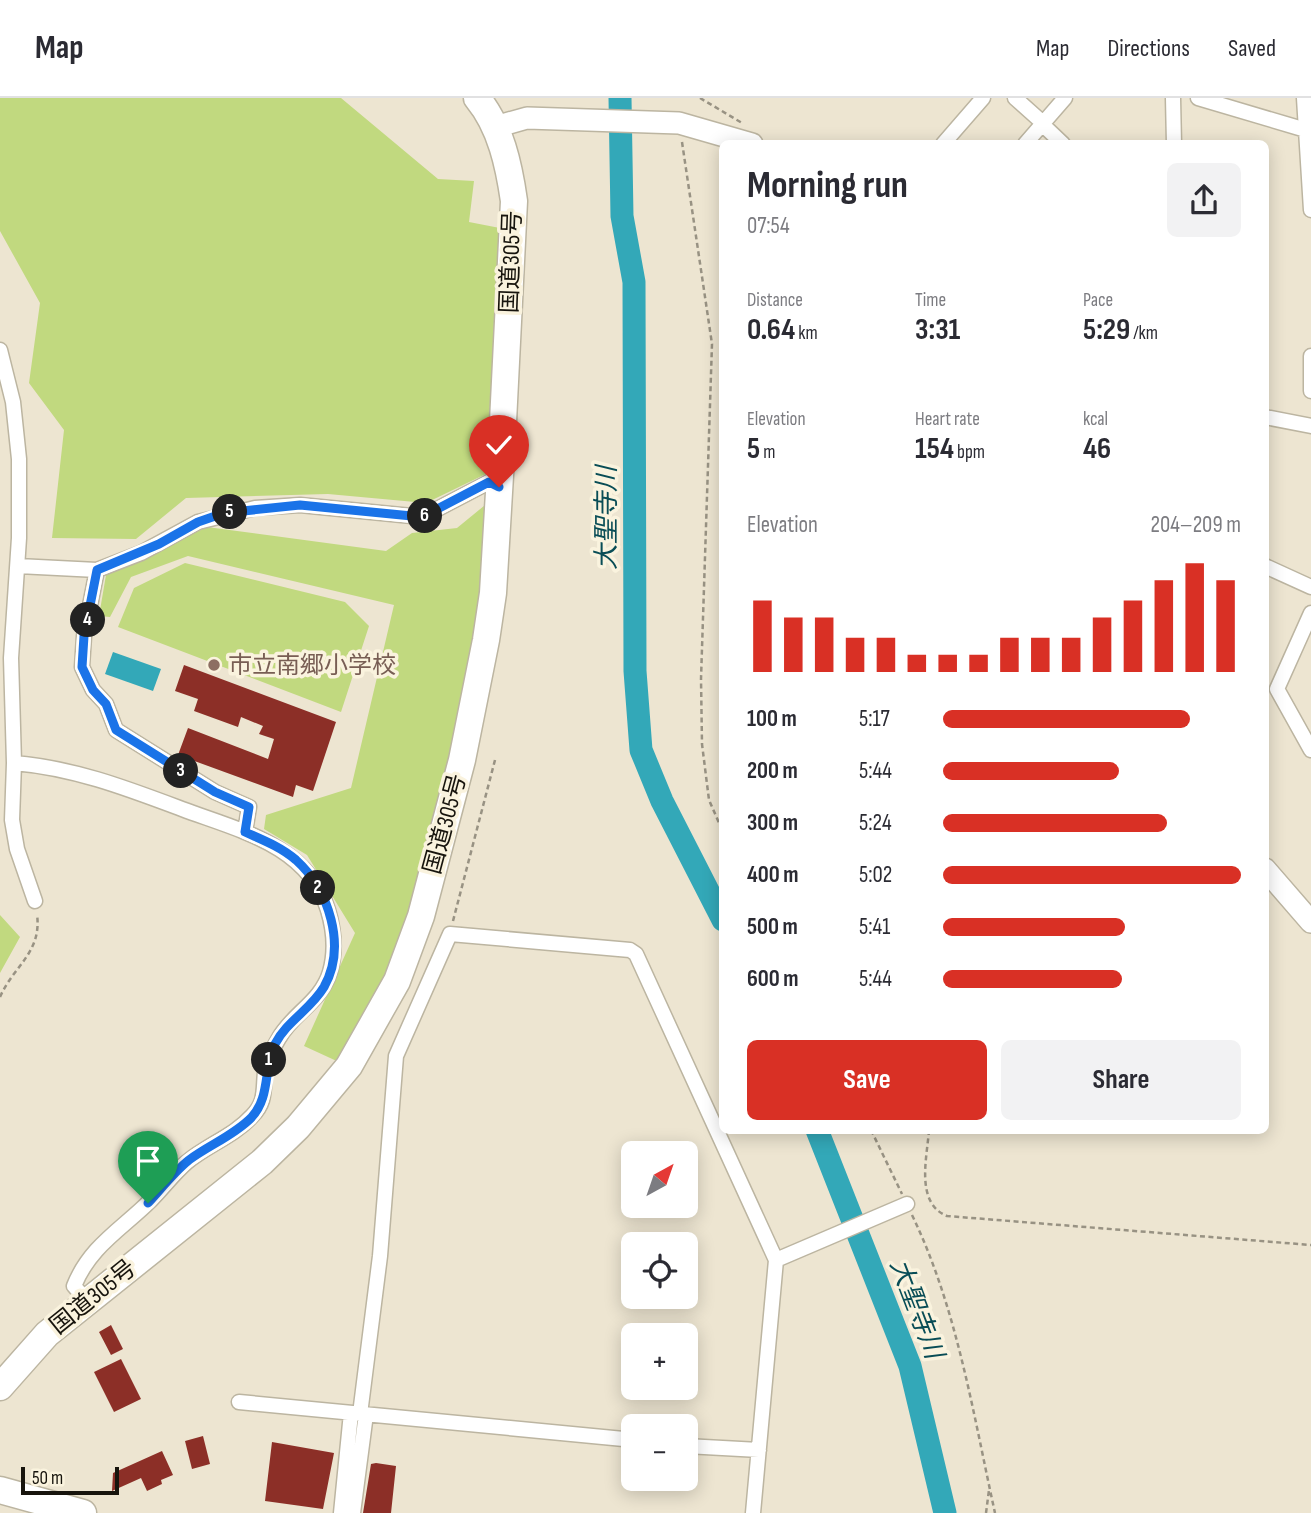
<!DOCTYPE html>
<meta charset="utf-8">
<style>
body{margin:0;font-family:"Sofia Sans Condensed","Noto Sans JP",sans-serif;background:#f2f2f3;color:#2b2b33;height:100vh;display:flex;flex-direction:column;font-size:26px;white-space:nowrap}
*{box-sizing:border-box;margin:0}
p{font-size:23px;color:#7c7c81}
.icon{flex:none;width:38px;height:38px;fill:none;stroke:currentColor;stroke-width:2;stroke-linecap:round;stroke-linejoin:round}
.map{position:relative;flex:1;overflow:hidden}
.panel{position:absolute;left:719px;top:42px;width:550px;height:994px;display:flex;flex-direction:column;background:#fff;border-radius:10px;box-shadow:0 4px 18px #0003}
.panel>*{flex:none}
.needle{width:46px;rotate:40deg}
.buttons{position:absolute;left:621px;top:1043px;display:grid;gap:14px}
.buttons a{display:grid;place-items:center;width:77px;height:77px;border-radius:10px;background:#fff;box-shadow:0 4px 18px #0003;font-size:35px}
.scale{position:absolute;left:21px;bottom:18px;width:98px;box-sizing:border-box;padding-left:7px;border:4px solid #17140d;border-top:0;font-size:19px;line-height:24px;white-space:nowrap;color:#17140d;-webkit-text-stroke:5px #faf3de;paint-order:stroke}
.pin{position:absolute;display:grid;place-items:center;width:60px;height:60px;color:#fff;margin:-72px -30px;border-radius:50% 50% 50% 0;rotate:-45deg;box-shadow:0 0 7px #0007}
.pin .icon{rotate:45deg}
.km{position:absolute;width:35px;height:35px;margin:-18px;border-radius:50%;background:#222;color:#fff;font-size:19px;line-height:35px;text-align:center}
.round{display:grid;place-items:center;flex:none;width:74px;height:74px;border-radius:10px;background:#f2f2f3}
.overview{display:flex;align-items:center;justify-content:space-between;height:119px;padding:0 28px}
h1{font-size:38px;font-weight:700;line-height:52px}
.metrics{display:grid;grid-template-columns:repeat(3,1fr);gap:10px;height:119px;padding:7px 28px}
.metrics div{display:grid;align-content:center}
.metrics b{font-size:30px;font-weight:700}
.metrics small{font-size:19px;font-weight:400}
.metrics p{font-size:19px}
.chart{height:196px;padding:14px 28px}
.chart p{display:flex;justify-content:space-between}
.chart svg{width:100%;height:126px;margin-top:7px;stroke:#d93025;stroke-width:6}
.primary-button{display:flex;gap:14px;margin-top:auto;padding:14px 28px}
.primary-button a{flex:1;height:80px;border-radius:10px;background:#d93025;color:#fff;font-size:28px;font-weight:700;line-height:80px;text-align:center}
.primary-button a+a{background:#f2f2f3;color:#2b2b33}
ul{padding:0 28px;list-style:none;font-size:23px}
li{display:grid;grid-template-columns:112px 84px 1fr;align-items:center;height:52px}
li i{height:18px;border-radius:9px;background:#d93025}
header{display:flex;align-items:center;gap:42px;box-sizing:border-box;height:98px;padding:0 35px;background:#fff;border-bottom:2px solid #e1e1e2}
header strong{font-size:33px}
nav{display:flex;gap:38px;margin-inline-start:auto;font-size:24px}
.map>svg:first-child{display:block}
</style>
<header>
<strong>Map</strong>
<nav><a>Map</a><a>Directions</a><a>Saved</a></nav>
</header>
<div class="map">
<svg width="1311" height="1415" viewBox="0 0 1311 1415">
<rect width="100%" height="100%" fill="#ede5d1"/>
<path fill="#c1d97f" d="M0 0H341L438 81 474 83 469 124 505 131 492 373 426 405 328 396 186 400 136 441 52 440 64 332 29 285 40 205 0 133Z
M490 403 493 448 418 813 341 965 304 948 355 835 307 757 264 731 266 717 351 690 394 507 188 458 131 479 110 519 99 518 106 477 207 429 386 453 412 435 457 430Z
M185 465 345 504 369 528 341 614 118 529 134 490Z
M0 817 20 839 0 875Z"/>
<path fill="#33a8b8" d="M113 554 161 571 153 593 105 576Z"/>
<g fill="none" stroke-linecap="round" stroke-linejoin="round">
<path stroke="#33a8b8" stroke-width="23" d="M620 0 622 118 634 184 635 573 641 652 662 703 723 822
M817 1032 910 1268 945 1415"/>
</g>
<path fill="#8c2f27" d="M184 567 336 624 313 693 296 687 293 699 178 657 188 630 268 661 274 641 259 636 263 628 241 619 238 629 194 613 198 601 175 593Z
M111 1227 123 1251 111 1257 99 1234Z
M121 1261 141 1301 114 1314 94 1274Z
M203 1338 210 1366 192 1371 185 1343Z
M272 1344 334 1355 323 1411 265 1403Z
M162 1353 173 1377 161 1382 162 1386 147 1393 141 1380 112 1393 113 1375Z
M376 1365 396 1368 391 1415H363L371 1366Z"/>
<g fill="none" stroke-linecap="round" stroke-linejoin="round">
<g stroke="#bcb5a1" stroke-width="17">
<path id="street" d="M1015 0 1043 25
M1173 0 1174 46
M1198 0 1306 32
M1304 0 1311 112
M1042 26 1063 46
M943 46 983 0
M1025 46 1065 0
M0 252 13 304 19 361V440L11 560 14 665 12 722 17 751 35 803
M1311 258V293
M1265 319 1311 328
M18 468 97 472 141 455 198 424 255 410 300 407 422 419 489 384 499 389
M1265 468 1311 489
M97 472 84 538 82 569 93 592 106 606 116 632 215 694 249 709 245 734
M1311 515 1277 591 1311 652
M14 665C74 670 126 690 182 711 238 732 308 747 328 812 334 832 336 853 330 874 321 904 293 915 279 940 273 950 266 963 265 974 263 993 266 1004 252 1018 234 1038 207 1047 187 1064 174 1075 163 1090 151 1102 122 1131 90 1148 74 1188L87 1203
M776 1162 907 1106
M239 1304 634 1342
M360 1316 380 1158 396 958 450 836 630 852 636 856 776 1162 753 1415
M686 1348 759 1352
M341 1415 351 1315
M353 1415 366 1316"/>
</g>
<g stroke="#bcb5a1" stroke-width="24">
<path id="secondary" d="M495 29 527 20 679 25 752 46
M1265 771 1311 824"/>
</g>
<g stroke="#bcb5a1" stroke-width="29">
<path id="highway" d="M0 1289 47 1236 262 1064 298 1029 349 968 397 883 421 818 462 662 486 542 493 495 502 344 514 103C509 68 501 29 477 0
M0 1392 83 1415"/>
</g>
<path stroke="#989283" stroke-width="2.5" stroke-dasharray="5 3.5" stroke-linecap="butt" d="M700 0 742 25
M682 44 712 246 701 581 702 646 709 702 723 734
M453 823 495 662
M0 899C14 867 42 855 37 816
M871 1032 902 1096
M929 1032C927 1060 915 1105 947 1118L1311 1147
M912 1117C957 1210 973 1315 995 1415
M986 1415 989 1392"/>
<use href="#street" stroke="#fff" stroke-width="14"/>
<use href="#secondary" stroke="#fff" stroke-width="21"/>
<use href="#highway" stroke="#fff" stroke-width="26"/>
</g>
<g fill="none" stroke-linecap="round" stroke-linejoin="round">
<g stroke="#fff" stroke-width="14">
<path id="route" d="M148 1105C161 1091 174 1074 189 1062 209 1047 233 1038 251 1020 271 999 263 971 275 946 287 923 311 911 324 889 347 848 329 792 296 762 281 749 263 742 245 734L249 709 215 694 116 632 106 606 93 592 82 569 84 538 97 472 159 446 198 424 224 415 300 407 422 419 489 384 499 389"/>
</g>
<use href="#route" stroke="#1a73e8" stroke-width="9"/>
</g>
<circle fill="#8d6e63" stroke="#faf3de" stroke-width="2.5" cx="214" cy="567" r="7"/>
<g text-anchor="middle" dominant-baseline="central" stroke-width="7" stroke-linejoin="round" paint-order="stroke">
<g font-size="24" fill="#17140d" stroke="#faf3de">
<text transform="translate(511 164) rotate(-88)">国道305号</text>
<text transform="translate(445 726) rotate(-75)">国道305号</text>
<text transform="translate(93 1199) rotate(-39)">国道305号</text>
</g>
<g font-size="24" fill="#785e54" stroke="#faf3de" text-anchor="start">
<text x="228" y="567">市立南郷小学校</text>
</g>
<g font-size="26" font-style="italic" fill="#094d56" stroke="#faf3de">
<text transform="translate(607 420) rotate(-90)">大聖寺川</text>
<text transform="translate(916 1211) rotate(69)">大聖寺川</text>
</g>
</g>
</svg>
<div class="buttons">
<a><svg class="needle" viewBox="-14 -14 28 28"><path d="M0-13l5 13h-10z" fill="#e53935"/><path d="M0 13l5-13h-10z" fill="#7c7c81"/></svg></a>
<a><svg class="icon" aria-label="locate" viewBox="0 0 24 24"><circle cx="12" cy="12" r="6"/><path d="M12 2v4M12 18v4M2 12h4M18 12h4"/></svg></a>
<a>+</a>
<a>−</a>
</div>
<div class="scale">50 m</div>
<div class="pin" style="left:148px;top:1105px;background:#1e9e55"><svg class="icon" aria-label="arrive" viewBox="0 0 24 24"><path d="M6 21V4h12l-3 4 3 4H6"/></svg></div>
<div class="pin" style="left:499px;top:389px;background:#d93025"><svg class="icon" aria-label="check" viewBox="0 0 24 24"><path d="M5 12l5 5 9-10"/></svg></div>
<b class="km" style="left:269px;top:962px">1</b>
<b class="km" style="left:318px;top:790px">2</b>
<b class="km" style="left:181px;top:673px">3</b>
<b class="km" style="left:88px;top:522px">4</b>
<b class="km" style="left:230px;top:414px">5</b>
<b class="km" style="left:425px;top:418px">6</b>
<section class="panel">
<div class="overview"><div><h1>Morning run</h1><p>07:54</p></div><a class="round"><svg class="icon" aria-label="share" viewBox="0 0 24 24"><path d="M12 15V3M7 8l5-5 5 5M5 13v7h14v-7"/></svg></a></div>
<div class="metrics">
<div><p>Distance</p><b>0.64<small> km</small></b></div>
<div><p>Time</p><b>3:31</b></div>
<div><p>Pace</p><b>5:29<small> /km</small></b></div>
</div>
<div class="metrics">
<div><p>Elevation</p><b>5<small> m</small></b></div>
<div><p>Heart rate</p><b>154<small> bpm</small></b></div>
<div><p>kcal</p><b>46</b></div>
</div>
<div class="chart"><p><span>Elevation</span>204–209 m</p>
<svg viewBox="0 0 160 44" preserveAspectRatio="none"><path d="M5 44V19M15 44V25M25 44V25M35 44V32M45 44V32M55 44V38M65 44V38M75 44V38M85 44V32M95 44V32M105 44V32M115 44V25M125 44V19M135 44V12M145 44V6M155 44V12"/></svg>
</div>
<ul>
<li><b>100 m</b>5:17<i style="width:83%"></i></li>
<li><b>200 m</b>5:44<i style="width:59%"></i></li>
<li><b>300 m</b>5:24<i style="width:75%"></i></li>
<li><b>400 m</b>5:02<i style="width:100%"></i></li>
<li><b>500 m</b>5:41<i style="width:61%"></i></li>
<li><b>600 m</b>5:44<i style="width:60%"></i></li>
</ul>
<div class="primary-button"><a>Save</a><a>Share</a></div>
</section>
</div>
